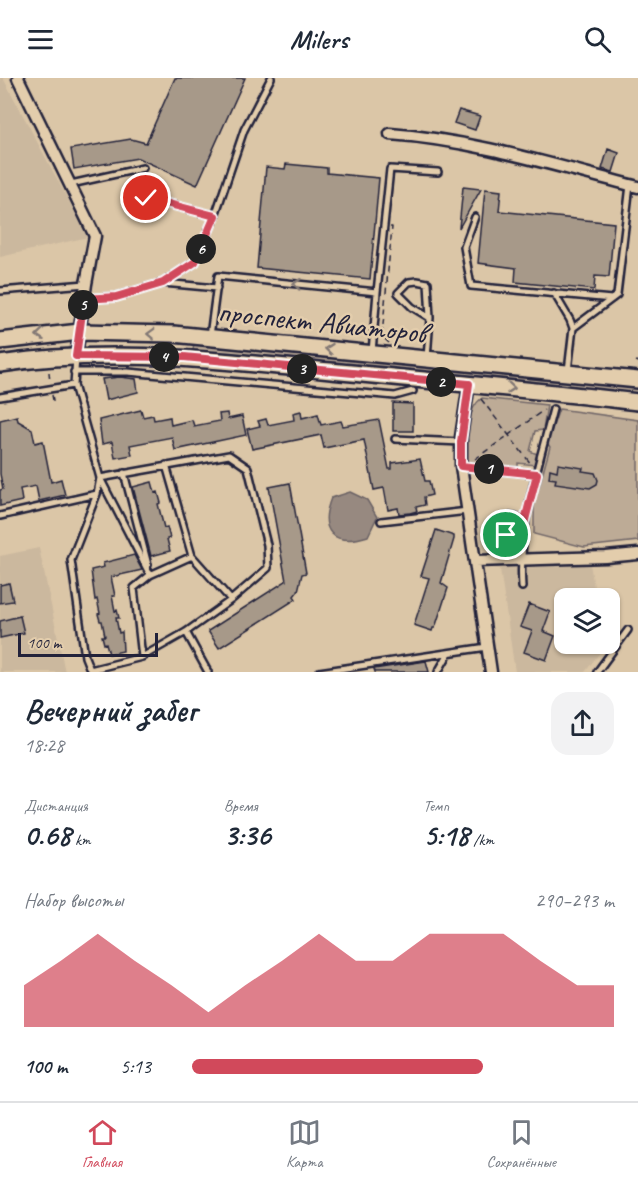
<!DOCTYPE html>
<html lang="ru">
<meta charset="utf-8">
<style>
body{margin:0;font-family:Caveat,sans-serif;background:#f2f2f3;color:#1f2937;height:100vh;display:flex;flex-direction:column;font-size:22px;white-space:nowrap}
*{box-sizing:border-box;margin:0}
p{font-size:20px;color:#747a83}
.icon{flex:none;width:33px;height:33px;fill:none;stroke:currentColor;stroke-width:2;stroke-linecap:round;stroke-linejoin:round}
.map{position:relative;height:594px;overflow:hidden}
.panel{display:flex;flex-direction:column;background:#fff;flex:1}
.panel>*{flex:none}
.tools{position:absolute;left:554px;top:510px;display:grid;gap:12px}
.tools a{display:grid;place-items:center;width:66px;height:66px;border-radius:12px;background:#fff;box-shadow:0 2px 4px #0004;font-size:30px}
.scale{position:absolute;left:18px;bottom:15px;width:140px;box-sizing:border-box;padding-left:6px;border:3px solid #22223b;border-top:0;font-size:16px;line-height:21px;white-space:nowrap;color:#22223b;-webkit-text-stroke:4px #e3cdac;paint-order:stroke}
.pin{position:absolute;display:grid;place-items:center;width:51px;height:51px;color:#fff;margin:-26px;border:3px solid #fff;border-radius:50%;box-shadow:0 2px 6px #0007}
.km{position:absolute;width:30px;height:30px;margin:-15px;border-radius:50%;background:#222;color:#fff;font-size:16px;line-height:30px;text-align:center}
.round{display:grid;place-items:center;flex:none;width:63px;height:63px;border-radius:18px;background:#f2f2f3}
.headline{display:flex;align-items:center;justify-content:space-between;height:102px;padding:0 24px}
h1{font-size:33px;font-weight:600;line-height:45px}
.stats{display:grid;grid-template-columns:repeat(3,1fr);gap:9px;height:102px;padding:6px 24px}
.stats div{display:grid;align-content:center}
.stats b{font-size:30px;font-weight:600}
.stats small{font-size:16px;font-weight:400}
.stats p{font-size:16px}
.chart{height:168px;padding:12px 24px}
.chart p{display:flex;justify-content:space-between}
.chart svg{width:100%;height:108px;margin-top:6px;fill:#d1495b;opacity:.7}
ul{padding:0 24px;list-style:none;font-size:20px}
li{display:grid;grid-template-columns:96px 72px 1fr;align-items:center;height:45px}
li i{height:15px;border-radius:8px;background:#d1495b}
header{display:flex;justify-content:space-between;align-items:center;height:78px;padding:0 24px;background:#fff;font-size:27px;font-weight:600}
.dock{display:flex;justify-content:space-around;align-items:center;height:84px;border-top:2px solid #e0e1e3;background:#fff;font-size:16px;color:#747a83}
.dock a{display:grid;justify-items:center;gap:3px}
.dock .on{color:#d1495b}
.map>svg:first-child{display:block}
</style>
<header><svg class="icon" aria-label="menu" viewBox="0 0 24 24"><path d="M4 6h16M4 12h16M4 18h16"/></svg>Milers<svg class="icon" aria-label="search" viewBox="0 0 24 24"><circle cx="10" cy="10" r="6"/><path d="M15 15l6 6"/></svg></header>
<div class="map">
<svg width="638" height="594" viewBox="0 0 638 594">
<rect width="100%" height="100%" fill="#dbc6a7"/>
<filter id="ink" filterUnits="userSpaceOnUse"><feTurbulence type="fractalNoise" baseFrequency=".0167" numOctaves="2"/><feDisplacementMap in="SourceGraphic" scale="12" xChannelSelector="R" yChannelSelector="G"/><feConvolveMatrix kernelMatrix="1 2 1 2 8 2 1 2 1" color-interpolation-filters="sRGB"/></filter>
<g filter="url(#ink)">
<path fill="#cbb89e" d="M0 0H3L88 159 0 179Z
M39 470 65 594H0V478Z
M590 486 596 520H564V566H604V569L585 594H515L500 491Z"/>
<path fill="#bdab96" stroke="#706668" stroke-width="1.5" d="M194 265 638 310V317L193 272Z
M482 320 547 327 543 352 535 353 530 373 537 376 535 387 518 385V390L468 386 464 382C465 364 466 331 482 320Z
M559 331 638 342V463L584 469 534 456V409H539L550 369 547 365Z"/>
<path fill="#978980" stroke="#686064" stroke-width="1.5" d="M350 414 367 422 377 439 368 458C333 469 318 453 331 420Z"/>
<path fill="#a79989" stroke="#22223b" stroke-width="1.5" d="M175 0H245L197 107 138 80 74 91 71 71 131 61 146 65Z
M459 32 480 38 475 52 454 45Z
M608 71 619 75 613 94 602 91Z
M286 86 327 90V95L379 100 370 201 257 190 266 89 285 91Z
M463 109 481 111 459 150Z
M485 111 501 113 499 133 614 145 609 199 595 198 594 212 515 204 516 190 478 185Z
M120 299 136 301 138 314 106 322 102 301Z
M393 325 413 326V353H393Z
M141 332 143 339 153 337 154 342 170 339 171 347 192 342 194 348 220 343 219 336 227 335 228 341 242 338 246 357 175 372 172 359 130 367 132 377 115 380 112 364 102 366 99 342Z
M301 333 302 340 318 336 321 347 341 343 343 348 379 342 389 391H392V385L420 381 425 403H429L432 417 424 419 425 427 416 429 417 433 410 435 399 436 398 430 388 432 384 410 374 412 364 362 324 370 321 357 252 371 247 351 260 348 258 343 266 341 268 347 294 342 293 335Z
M17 338 18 343 32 351 35 365 43 363 51 404 61 401 65 417 39 423 36 408 20 411 22 423 0 428V412L3 411 0 396V342Z
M558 386 583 390 582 393 595 395 598 402 597 406 590 410 555 405 556 401 549 400 550 391 557 393Z
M152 404 155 415 158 414 161 425 158 426 164 450 167 449 170 460 167 461 170 473 151 478 133 409Z
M290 405 306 495 302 496 298 513 294 518 296 521 219 570 208 553 286 503 269 409Z
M436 452 454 458V461L441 505 448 510 435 550H433L432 553 414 547 429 500 421 498Z
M134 477 142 492 111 499 115 518H112L115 533 117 532 119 540H116L119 555 122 554 123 573 109 576 106 565 104 566 102 558H105L102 543H100L98 536 100 535 97 521 95 522 91 492 104 489 103 485Z
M9 505 13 523 0 525V507Z
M529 526 550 534 543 553 555 558 546 582 524 574 532 553 520 549Z
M20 538 24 555 0 560V543Z
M426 583 429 594H375L374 591Z"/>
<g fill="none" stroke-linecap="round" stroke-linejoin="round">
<g stroke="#22223b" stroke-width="10">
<path id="service" d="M71 106 143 90
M146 120 215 138
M475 139 464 169 471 208 612 221
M163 205 217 210
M0 213 86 206
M377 214 390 91 438 94
M554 215 570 242 573 250 568 293
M84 221 115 219 163 205 195 184 215 138 244 52 271 0
M573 250 617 217 630 107
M210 258 218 198 377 214 372 274
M76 280 74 307 100 400 97 416 71 482 85 579 91 594
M427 280 430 240 428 205 417 203 409 204 398 215 412 229 430 240
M74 294H128L395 318 413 313
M0 319 74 307
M395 361 461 364
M461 388 536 396
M124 395 148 487
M0 438 97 416
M381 443 468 433
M523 456C492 476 503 417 524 446
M150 497 100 400 229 377 248 390 267 467 268 490 231 522 192 478 166 387
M522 509C518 448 538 390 553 331
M186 554 208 594
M142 579 134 510 150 497 192 478
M90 592 142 579 186 554 231 522
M319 594 487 569
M438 594 449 575
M597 594 628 552"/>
</g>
<g stroke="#22223b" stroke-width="15">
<path id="minor" d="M18 0 95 158 86 206 76 278
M390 56C474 62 556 88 638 109
M469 306 461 359V388L491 594
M475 483 606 479 638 476"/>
</g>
<g stroke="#22223b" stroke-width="20">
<path id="secondary" d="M0 263 80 254 173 256 638 302
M0 286C110 269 220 283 331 293 433 303 536 312 638 324"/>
</g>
<path stroke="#22223b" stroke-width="1.5" stroke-dasharray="6 4.5" stroke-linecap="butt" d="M389 265 382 258 392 149H390
M636 283 638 284
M49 294 50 304
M52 317 54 327
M481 321 531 386
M475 381 544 332"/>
<use href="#service" stroke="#e3cdac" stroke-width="5"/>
<use href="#minor" stroke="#e3cdac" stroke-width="10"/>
<use href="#secondary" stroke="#e3cdac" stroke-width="15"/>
</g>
<defs><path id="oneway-chevron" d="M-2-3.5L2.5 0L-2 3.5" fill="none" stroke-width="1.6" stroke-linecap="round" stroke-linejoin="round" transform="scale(1.5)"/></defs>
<g stroke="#827874">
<use href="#oneway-chevron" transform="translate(297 206) rotate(-174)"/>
<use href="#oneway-chevron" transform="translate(151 256) rotate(-178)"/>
<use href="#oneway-chevron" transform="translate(40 257) rotate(174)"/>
<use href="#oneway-chevron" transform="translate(329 271) rotate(-174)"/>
<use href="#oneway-chevron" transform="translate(511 310) rotate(6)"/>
</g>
</g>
<g fill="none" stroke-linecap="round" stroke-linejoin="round" filter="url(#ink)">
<g stroke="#fff" stroke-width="12">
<path id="route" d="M146 120 215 138 195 184 163 205 116 219 84 221 76 278 184 279 469 306 461 364V388L537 396 524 446 519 440 509 439 503 447 506 457"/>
</g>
<use href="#route" stroke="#d1495b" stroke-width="8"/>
</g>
<g text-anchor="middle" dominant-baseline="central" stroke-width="5" stroke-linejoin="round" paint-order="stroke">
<g font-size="30" fill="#22223b" stroke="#e3cdac">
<text transform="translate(322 244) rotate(6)">проспект Авиаторов</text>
</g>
</g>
</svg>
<div class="tools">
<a><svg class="icon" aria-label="layers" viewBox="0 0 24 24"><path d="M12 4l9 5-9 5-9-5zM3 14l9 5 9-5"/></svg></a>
</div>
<div class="scale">100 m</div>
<div class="pin" style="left:506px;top:457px;background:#1e9e55"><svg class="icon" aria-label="arrive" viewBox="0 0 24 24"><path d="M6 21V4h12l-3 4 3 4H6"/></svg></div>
<div class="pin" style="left:146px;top:120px;background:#d93025"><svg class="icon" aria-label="check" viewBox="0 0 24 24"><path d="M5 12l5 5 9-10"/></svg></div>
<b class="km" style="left:489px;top:391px">1</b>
<b class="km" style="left:441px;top:304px">2</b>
<b class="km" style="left:302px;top:291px">3</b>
<b class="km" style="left:164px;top:279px">4</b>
<b class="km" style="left:83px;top:227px">5</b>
<b class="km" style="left:201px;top:171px">6</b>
</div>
<section class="panel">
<div class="headline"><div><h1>Вечерний забег</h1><p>18:28</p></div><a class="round"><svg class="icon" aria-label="share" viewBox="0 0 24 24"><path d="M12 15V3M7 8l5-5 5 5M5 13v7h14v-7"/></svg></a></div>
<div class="stats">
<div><p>Дистанция</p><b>0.68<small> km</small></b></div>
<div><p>Время</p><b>3:36</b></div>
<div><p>Темп</p><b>5:18<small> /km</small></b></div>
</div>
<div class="chart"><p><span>Набор высоты</span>290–293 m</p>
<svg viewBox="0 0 160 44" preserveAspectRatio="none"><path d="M0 44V27L10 17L20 6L30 17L40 27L50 38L60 27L70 17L80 6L90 17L100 17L110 6L120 6L130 6L140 17L150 27L160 27V44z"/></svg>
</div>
<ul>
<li><b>100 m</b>5:13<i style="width:69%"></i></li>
</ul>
</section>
<nav class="dock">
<a class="on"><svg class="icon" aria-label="home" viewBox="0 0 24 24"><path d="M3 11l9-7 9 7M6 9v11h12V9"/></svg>Главная</a>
<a><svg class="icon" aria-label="map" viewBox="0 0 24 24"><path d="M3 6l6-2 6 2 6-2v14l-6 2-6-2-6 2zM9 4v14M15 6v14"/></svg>Карта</a>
<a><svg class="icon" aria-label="saved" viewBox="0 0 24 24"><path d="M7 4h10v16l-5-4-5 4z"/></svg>Сохранённые</a>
</nav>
